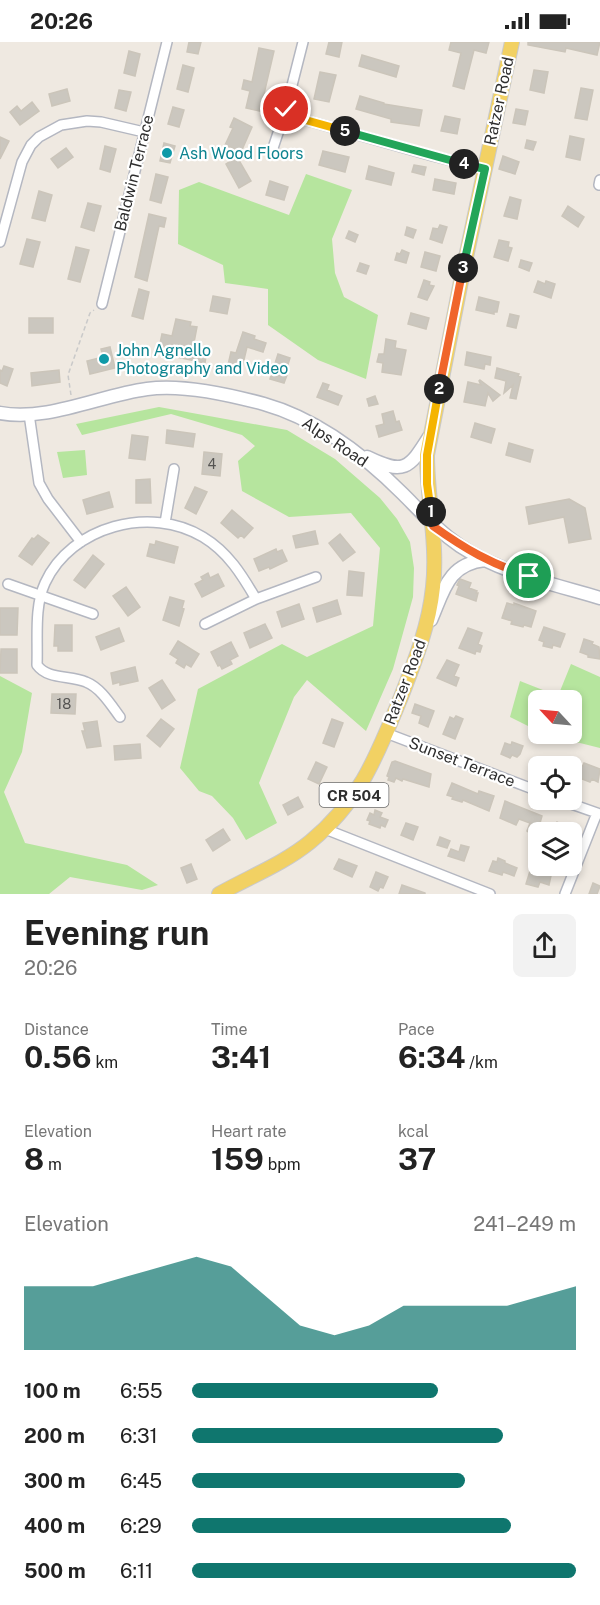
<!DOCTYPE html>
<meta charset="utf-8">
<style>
body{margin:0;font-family:"Public Sans",sans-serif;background:#f2f2f2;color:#222;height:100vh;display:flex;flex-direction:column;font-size:22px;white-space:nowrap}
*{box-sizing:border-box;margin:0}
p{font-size:20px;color:#767676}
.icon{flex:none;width:33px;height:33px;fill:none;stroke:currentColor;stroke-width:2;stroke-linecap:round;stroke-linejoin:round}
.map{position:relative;height:852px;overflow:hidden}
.panel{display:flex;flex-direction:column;background:#fff;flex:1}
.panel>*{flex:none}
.needle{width:39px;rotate:296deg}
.buttons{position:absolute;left:528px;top:648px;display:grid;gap:12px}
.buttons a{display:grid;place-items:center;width:54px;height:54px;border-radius:9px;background:#fff;box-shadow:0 3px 9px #0003;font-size:30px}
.pin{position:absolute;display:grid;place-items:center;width:51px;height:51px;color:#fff;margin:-26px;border:3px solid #fff;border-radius:50%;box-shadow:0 2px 6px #0007}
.km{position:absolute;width:30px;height:30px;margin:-15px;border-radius:50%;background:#222;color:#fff;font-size:16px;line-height:30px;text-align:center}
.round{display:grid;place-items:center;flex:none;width:63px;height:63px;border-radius:9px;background:#f2f2f2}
.headline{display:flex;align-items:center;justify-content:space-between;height:102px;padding:0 24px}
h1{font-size:33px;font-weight:700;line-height:45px}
.metrics{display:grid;grid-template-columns:repeat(3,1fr);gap:9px;height:102px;padding:6px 24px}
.metrics div{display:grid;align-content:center}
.metrics b{font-size:30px;font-weight:700}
.metrics small{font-size:16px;font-weight:400}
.metrics p{font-size:16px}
.chart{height:168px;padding:12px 24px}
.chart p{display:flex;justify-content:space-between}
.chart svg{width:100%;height:108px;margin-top:6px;fill:#0f766e;opacity:.7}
ul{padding:0 24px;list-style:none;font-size:20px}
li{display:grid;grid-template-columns:96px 72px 1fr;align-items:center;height:45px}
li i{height:15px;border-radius:8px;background:#0f766e}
.status{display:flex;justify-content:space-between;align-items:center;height:42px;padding:0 30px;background:#fff;direction:ltr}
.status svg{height:16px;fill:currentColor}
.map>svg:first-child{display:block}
</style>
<div class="status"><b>20:26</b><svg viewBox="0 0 49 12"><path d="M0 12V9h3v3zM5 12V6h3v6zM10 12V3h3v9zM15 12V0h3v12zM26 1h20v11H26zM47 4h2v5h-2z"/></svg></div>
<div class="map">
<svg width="600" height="852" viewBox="0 0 600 852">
<rect width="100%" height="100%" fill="#efe9e1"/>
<path fill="#b6e59e" d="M306 132 352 148 332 197 335 231 344 255 378 273 366 337 318 318 268 283V247L225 241 223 223 178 202 179 148 199 140 289 173Z
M159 365 287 388 335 417 380 456 397 477 410 500 414 526 413 555 393 627 366 689 307 638 294 655 259 741 277 781 246 798 233 776 212 754 199 749 180 726 198 647 282 602 307 615 373 584 380 506 351 471 289 475 242 449 238 419 255 404 242 393 171 372 82 393 76 382Z
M85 408 87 433 63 436 57 410Z
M571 622 600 635V706L544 692H572V658H538V689L510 675 520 639 558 654Z
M0 634 32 651 22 710 4 750 25 801 127 823 158 843 142 848 70 835 49 852H0Z"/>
<path fill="#cbc7bf" stroke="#cbc5ba" stroke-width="1.5" d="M189 0H201L198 12 187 10Z
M329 0H342L339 15 326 12Z
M451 0H489L486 11 474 8 464 47 453 44 461 11 449 8Z
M528 0H600L597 13 566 6 565 10 528 3Z
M259 6 274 9 260 69 246 66 250 49 242 47 244 38 252 40Z
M129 9 140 12 135 34 124 31Z
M362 13 399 24 396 35 359 24Z
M183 23 194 26 188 50 177 47Z
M534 28 548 30 544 51 530 48Z
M320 30 336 33 329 60 314 57Z
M581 46 593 48 587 78 575 76Z
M67 47 70 59 52 64 49 52Z
M119 48 131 50 126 69 115 66Z
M360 54 384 61V62L422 68 419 84 391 80V77L356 67Z
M32 60 39 69 20 83 10 70 17 64 21 69Z
M173 65 184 68 179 85 168 82Z
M516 67 528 69 525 83 513 81Z
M445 74 460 77 457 92 441 89Z
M234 76 252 85 241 110 225 103 233 86 230 85Z
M570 94 584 97 580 118 566 115Z
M0 95 9 99 0 117Z
M527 98 536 100 533 108 525 106Z
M164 101 175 104 170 121 160 119Z
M105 104 116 107 110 130 100 127Z
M66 106 73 115 58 126 51 117Z
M323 109 349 115 345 130 319 123Z
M503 114 519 120 515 132 499 127Z
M237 115 251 139 239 146 226 122Z
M414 123 426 125 424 133 412 130Z
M369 124 394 131 391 143 366 137Z
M156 132 168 135 161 161 150 158Z
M435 137 456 141 454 152 433 148Z
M270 139 288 145 284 158 266 153Z
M39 149 52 153 45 179 32 176Z
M510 155 521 158 517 177 504 174Z
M88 161 101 164 94 189 81 185Z
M568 164 584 175 578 185 562 174Z
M149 172 166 176 164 185 159 184 147 239 135 235Z
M440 183 447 185 442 201 430 197 433 186 438 187Z
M407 185 416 188 413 196 405 193Z
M349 189 358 193 355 200 346 196Z
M27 197 40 200 33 225 20 222Z
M499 198 509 200 508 205 512 206 508 219 494 215Z
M76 205 89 208 80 240 68 237Z
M402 208 409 211 406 221 395 218 397 211 400 212Z
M425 210 440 214 436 229 421 225Z
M521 218 532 221 529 229 519 225Z
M360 221 369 224 366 232 357 229Z
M424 238 430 240 429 243 434 244 427 258 418 255Z
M538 239 545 242 546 239 555 242 551 256 534 250Z
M139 247 149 250 143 277 132 274Z
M213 254 230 257 227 272 210 269Z
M479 255 499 260 497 270H494V272L476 268Z
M411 271 429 276 426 287 408 282Z
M510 272 519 274 516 286 507 284Z
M29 276H53V291H29Z
M176 277 191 280 190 284 197 285 192 311 206 314 205 321 158 311 162 292 172 294Z
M243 290 255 294 254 297 266 301 263 310 247 305 242 326 228 323 231 310 236 311Z
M386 297 396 299 395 306 406 308 401 333 382 330 383 321 377 320 379 312H384Z
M110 305 115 326 90 332 87 319 103 315 101 307Z
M467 310 491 315 490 323 485 322 484 327 465 323Z
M278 312 290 316 285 332 287 333 284 341 270 337Z
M4 324 13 327 7 344 0 341V328L2 329Z
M497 326 519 332 518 334 521 335 516 357 510 356 513 343 504 351 506 339 495 336Z
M59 328 60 340 32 344 31 331Z
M480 338 500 353 493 359 488 351 485 364 464 360 468 340 481 343 479 339Z
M323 341 329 343 327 348 342 354 338 363 317 355Z
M375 354 378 362 369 364 367 357Z
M393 369 396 380 399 379 402 388 379 395 376 384 384 382 382 372Z
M475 381 495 387 491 401 471 395Z
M167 388 195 392 193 405 166 401Z
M132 393 148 395 145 418 129 416Z
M509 401 533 408 530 420 506 413Z
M204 410 222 412 220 434 202 432Z
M150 437 151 461H136V438Z
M195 445 207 450 196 472 185 466Z
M109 450 113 465 87 472 83 458Z
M569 457 585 466 591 497 569 501 564 475 529 482 526 465Z
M232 468 253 486 244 496 241 493 238 496 221 481Z
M315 489 318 502 296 506 293 494Z
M340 492 355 510 343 519 329 501Z
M38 493 49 501 32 523 19 514 32 496 34 497Z
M156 499 178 505 174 521 147 514 150 502 155 503Z
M276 507 277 510 282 508 287 519 270 527 269 525 259 529 254 517Z
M93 513 104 522 85 546 74 538Z
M349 529 364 531 362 554 347 553Z
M208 531 210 536 218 532 224 544 202 555 195 542 203 538 201 535Z
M460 537 471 541 469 546 477 549 476 551H478L476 559 456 552 459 544 457 543Z
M126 545 140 565 128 574 113 554Z
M170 555 184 559 182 566 184 567 179 584 163 578Z
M337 558 341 572 317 580 313 566Z
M507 561 514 563V561L536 569 531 585 524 583 523 585 511 582 512 579 502 576Z
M299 562 304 577 282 585 277 570Z
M0 566H18L17 593H0Z
M265 582 272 596 250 606 244 591Z
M55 583H72V609H58V604H54Z
M544 585 565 592 560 605 553 603 552 606 543 604 544 600 539 598Z
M119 586 124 599 101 608 96 595Z
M468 586 482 591 478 602 482 604 480 610 476 609 475 612 459 606Z
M584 597 593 600 592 602 599 605 600 617 588 615V613L580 610Z
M178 599 199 612 191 625 186 622 184 626 176 621 178 617 170 612Z
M231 600 238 614 230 618 232 622 222 627 220 623 218 624 211 610Z
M1 607H17V631H0Z
M447 618 459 623 454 634 459 636 456 644 437 636Z
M135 625 138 639 120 643V640L113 642 111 631Z
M162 638 175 658 162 667 149 646Z
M52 652H76L75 672 51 671Z
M415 662 434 669 428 685 419 681 421 674 412 671Z
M456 674 463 677 455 697 443 692 450 675 454 677Z
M161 677 174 687 160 705 147 694Z
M332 677 343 681 334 705 323 701Z
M97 679 101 704 87 706 82 689H85L83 681Z
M512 700 523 704 520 712 517 715 512 713 510 716 501 712 505 701 511 703Z
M140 702 141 716 115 718 114 704Z
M543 716 556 718 555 720 565 724H540Z
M395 719 431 732 429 745 403 737 402 739 396 736 394 740 388 738 389 735 387 734 392 720Z
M316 720 327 725 319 742 308 737Z
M584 721 600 727 598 740 592 737 590 740 572 733 576 724 578 725 579 722 583 724Z
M452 741 478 752 479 749 494 754 489 769 463 758 462 760 452 757 453 755 447 753Z
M298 755 303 765 288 773 283 763Z
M505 759 542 774 540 781 554 786 557 780 575 790H538V795L531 792 527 789 530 781 519 777 516 783 500 776Z
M375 768 382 771 380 775 388 778 385 785 381 783 380 786 369 782 370 779 367 778 370 771 374 773Z
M406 781 418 785 413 798 401 793Z
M223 787 230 798 213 809 206 798Z
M440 795 450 799 447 806 437 803Z
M461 803 469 805 464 819 448 814 451 807 459 810Z
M498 816 505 819V821L517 826 514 834 503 830 502 833 489 829 493 819 497 820Z
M339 817 357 824 352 835 334 827Z
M191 822 197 837 187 841 181 826Z
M543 826 552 829 549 843 540 840 538 845 526 842 530 829 541 832Z
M376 830 388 835 383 846 380 845 378 849 370 845Z
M593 841 600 844 597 852H589Z
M402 843 425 851V852H399Z"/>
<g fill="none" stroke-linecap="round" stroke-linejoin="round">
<g stroke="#b4b7c1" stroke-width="12">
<path id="street" d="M284 72 433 114 485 127
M273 106 286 67 303 0
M599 143 600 138
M0 200 22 120 31 103 39 95 61 83 87 79 101 80 144 90
M102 262 167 0
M29 372 39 441 48 457 81 500
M165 481 174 427
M8 542 93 572
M205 582 256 557 316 535
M120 675C111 663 101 646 86 640 70 633 48 638 37 623 38 596 34 565 45 541 71 484 151 463 203 495 228 510 242 533 256 557
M386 691 538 749
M560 758 600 772
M325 787 490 852
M565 852 597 771"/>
</g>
<g stroke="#b4b7c1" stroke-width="15">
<path id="secondary" d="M0 371C47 380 101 353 147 347 180 342 231 353 264 362 317 377 364 413 403 452 422 471 438 489 460 504 501 531 553 542 600 556
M367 415C404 433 409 427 429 395
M431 578C444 548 448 522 485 518"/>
</g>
<g stroke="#c9c9c9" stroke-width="16">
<path id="primary" d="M219 852C249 835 283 822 310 800 361 758 377 713 401 655 415 619 429 584 433 545 438 501 427 457 427 413L462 234 512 0"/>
</g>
<path stroke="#c9c9c9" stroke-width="1.5" stroke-dasharray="4.5 3" stroke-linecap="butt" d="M71 353 68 333 90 271 94 268"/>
<use href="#street" stroke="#fff" stroke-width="9"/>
<use href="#secondary" stroke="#fff" stroke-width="12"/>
<use href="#primary" stroke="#f2d163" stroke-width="14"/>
</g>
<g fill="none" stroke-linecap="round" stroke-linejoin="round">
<g stroke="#fff" stroke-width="12">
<path id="split-1" d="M431 470 433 484C465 507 491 522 529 534"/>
</g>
<g stroke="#fff" stroke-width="12">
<path id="split-2" d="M431 470 427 442V413L439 347"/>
</g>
<g stroke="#fff" stroke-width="12">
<path id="split-3" d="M439 347 463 226"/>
</g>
<g stroke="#fff" stroke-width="12">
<path id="split-4" d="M463 226 485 127 464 122"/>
</g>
<g stroke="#fff" stroke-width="12">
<path id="split-5" d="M345 89 464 122"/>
</g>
<g stroke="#fff" stroke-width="12">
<path id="split-6" d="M286 67 284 72 345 89"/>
</g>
<use href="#split-1" stroke="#f0652b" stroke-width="8"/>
<use href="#split-2" stroke="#f5b400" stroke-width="8"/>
<use href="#split-3" stroke="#f0652b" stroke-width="8"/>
<use href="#split-4" stroke="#22a559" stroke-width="8"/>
<use href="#split-5" stroke="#22a559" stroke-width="8"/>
<use href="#split-6" stroke="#f5b400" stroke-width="8"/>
</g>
<g fill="#0f9aa8" stroke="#fff" stroke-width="2">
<circle cx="167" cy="111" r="6"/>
<circle cx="104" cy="317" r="6"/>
</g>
<g text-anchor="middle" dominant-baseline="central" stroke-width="4.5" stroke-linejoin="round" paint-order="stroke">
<g font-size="14" fill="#555452">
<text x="212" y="422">4</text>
<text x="64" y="662">18</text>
</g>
<rect fill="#fff" stroke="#6d6d6d" stroke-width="1.5" x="319.5" y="741" width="69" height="24" rx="4.5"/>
<g font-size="15" font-weight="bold" fill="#2e2e2e">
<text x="354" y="753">CR 504</text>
</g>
<g font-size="16" fill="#2e2e2e" stroke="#fff">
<text transform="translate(499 59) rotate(-78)">Ratzer Road</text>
<text transform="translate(134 131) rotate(-76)">Baldwin Terrace</text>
<text transform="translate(335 400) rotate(34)">Alps Road</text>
<text transform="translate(405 640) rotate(-69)">Ratzer Road</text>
<text transform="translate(462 720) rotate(21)">Sunset Terrace</text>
</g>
<g font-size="16" fill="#0d838f" stroke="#fff" text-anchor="start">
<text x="179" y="111">Ash Wood Floors</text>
<text x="116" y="308">John Agnello<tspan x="116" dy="18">Photography and Video</tspan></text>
</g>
</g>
</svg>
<div class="buttons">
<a><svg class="needle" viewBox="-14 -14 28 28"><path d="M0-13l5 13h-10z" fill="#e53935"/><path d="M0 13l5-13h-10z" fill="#767676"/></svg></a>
<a><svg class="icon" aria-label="locate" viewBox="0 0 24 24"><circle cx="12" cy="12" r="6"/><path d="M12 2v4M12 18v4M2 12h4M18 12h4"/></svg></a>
<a><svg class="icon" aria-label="layers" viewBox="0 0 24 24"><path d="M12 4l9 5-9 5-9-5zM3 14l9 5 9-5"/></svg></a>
</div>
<div class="pin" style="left:529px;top:534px;background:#1e9e55"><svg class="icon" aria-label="arrive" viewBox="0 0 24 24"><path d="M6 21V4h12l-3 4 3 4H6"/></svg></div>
<div class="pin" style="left:286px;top:67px;background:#d93025"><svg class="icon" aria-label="check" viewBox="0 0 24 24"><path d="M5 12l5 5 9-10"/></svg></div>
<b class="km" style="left:431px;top:470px">1</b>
<b class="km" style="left:439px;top:347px">2</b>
<b class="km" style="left:463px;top:226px">3</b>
<b class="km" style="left:464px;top:122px">4</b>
<b class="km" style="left:345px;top:89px">5</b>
</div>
<section class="panel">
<div class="headline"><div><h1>Evening run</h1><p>20:26</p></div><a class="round"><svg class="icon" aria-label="share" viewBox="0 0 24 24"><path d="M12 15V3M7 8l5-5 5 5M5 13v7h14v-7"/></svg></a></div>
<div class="metrics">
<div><p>Distance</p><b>0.56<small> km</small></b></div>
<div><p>Time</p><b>3:41</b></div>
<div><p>Pace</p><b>6:34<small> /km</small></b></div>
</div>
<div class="metrics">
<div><p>Elevation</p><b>8<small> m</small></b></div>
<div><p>Heart rate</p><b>159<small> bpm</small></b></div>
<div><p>kcal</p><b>37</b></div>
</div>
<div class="chart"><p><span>Elevation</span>241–249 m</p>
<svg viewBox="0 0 160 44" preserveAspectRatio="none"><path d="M0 44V18L10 18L20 18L30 14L40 10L50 6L60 10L70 22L80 34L90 38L100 34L110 26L120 26L130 26L140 26L150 22L160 18V44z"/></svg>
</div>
<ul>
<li><b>100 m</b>6:55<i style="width:64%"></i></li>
<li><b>200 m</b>6:31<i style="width:81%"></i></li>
<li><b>300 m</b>6:45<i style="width:71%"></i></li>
<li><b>400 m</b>6:29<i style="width:83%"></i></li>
<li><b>500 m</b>6:11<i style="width:100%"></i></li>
</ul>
</section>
